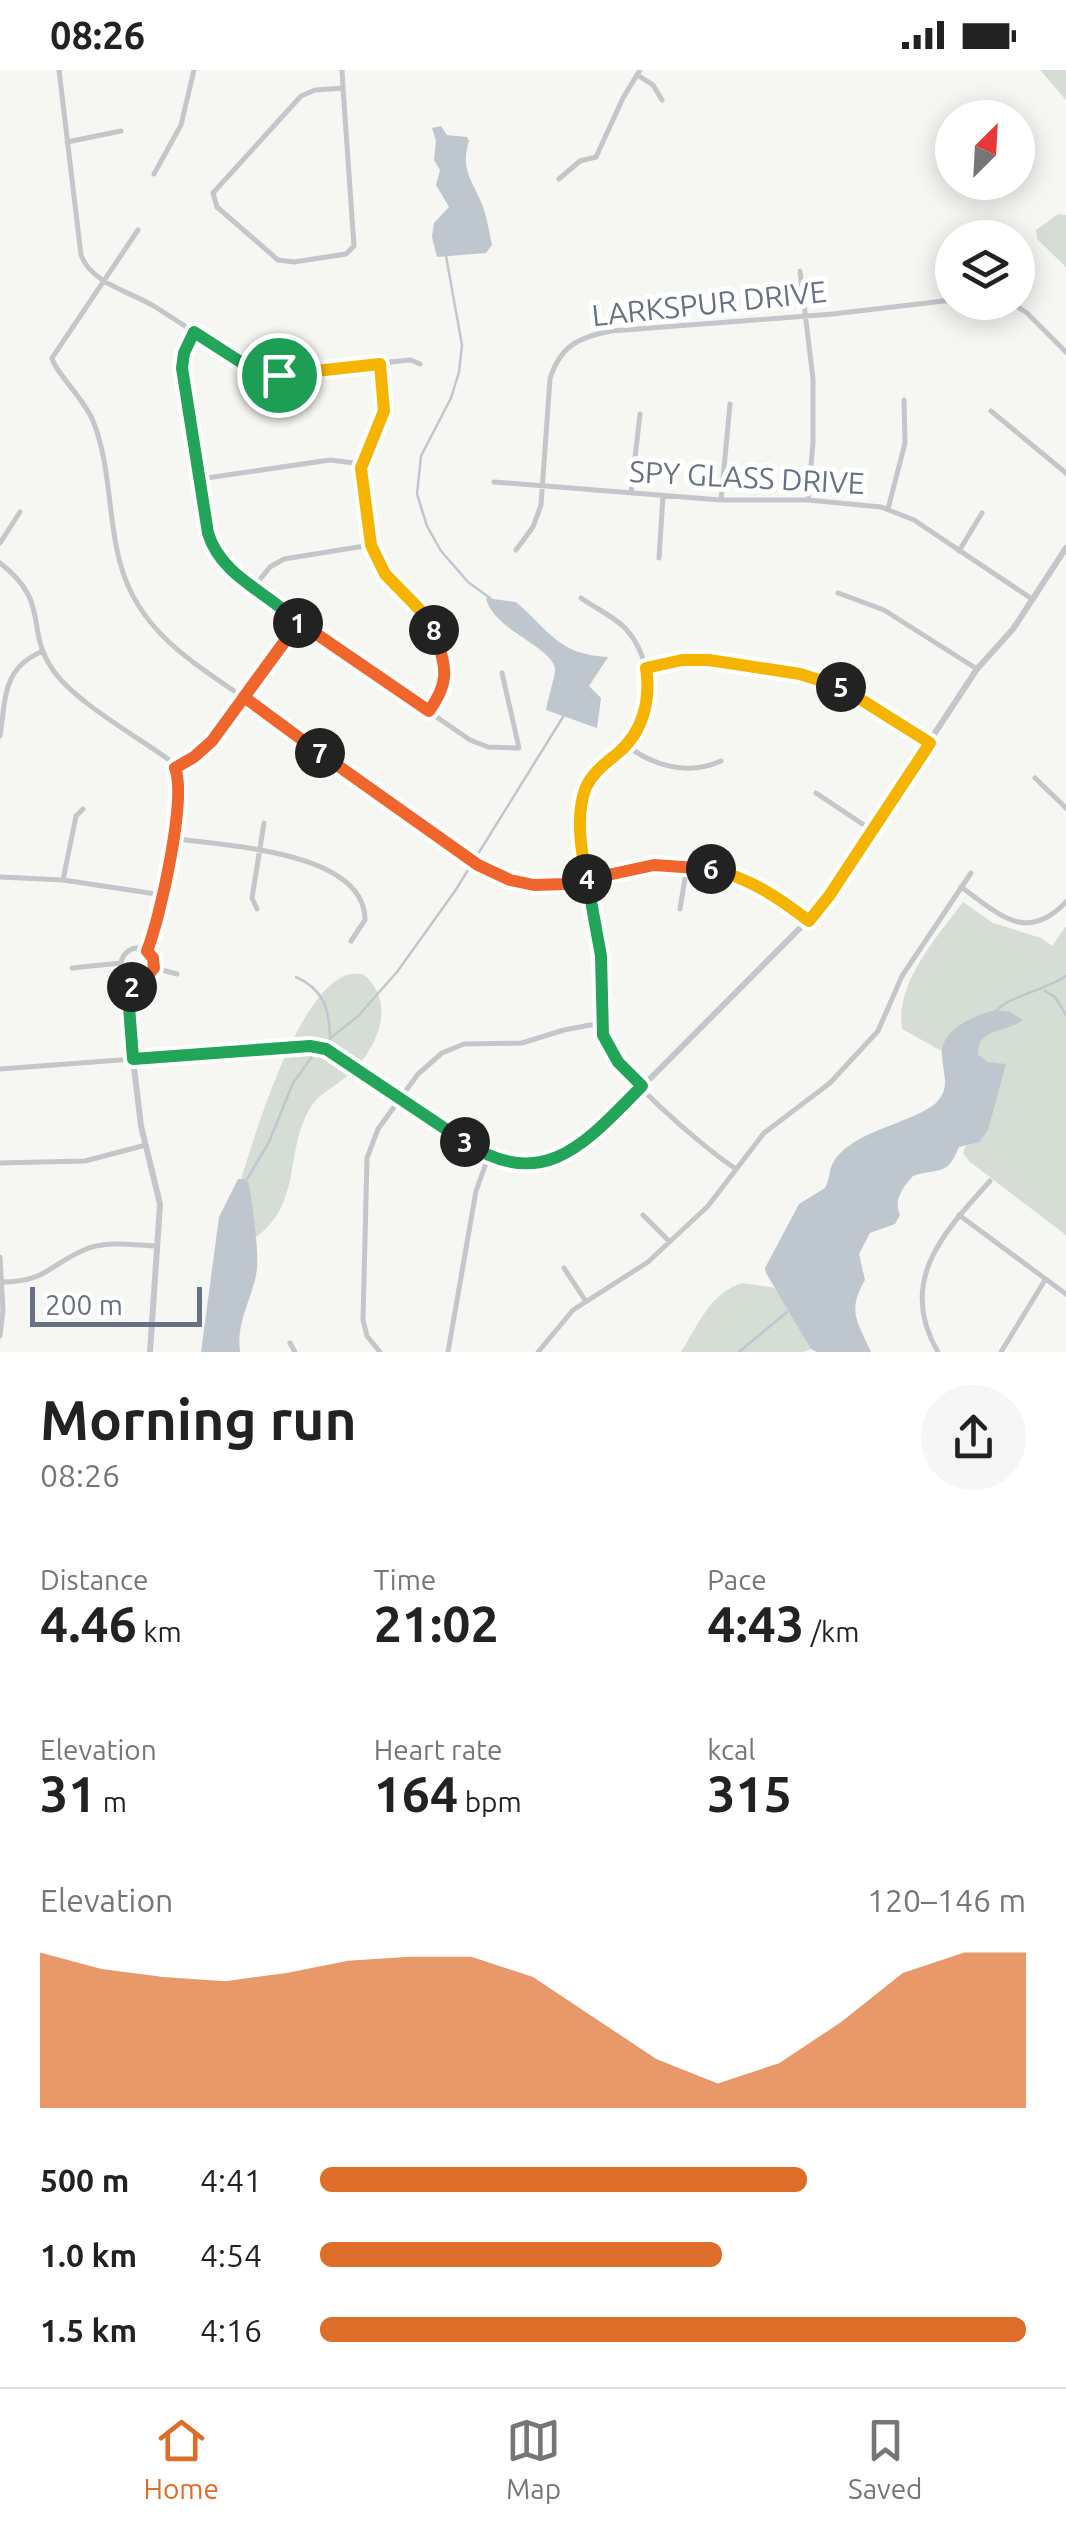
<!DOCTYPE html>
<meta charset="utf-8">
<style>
body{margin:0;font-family:Ubuntu,sans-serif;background:#f6f6f6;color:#222;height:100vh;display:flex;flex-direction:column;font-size:38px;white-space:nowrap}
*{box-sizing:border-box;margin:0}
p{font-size:32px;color:#767676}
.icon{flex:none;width:55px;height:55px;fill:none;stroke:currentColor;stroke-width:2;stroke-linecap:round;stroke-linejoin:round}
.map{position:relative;height:1282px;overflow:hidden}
.side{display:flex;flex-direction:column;background:#fff;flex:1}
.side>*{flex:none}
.needle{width:65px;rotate:24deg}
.buttons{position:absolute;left:935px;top:30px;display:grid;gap:20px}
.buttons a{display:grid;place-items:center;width:100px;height:100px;border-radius:50%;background:#fff;box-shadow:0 5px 25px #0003;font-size:50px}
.scale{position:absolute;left:30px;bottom:25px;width:172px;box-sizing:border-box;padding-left:10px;border:5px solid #667283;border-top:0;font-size:28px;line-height:35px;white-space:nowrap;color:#667283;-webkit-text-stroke:8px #fff;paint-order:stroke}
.pin{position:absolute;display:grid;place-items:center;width:85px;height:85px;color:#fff;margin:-42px;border:5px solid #fff;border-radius:50%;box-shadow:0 2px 10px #0007}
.km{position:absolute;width:50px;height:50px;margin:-25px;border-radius:50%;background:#222;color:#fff;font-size:28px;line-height:50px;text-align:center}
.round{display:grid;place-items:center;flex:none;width:105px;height:105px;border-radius:52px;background:#f6f6f6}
.headline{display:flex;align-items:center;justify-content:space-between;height:170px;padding:0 40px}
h1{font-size:55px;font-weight:700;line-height:75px}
.figures{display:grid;grid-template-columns:repeat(3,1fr);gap:15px;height:170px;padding:10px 40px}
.figures div{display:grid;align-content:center}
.figures b{font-size:50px;font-weight:700}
.figures small{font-size:28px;font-weight:400}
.figures p{font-size:28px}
.chart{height:280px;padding:20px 40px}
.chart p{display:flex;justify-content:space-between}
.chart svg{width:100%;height:180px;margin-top:10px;fill:#df6d2a;opacity:.7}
ul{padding:0 40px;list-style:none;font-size:32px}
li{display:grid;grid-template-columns:160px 120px 1fr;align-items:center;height:75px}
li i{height:25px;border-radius:12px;background:#df6d2a}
.status{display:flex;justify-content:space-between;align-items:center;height:70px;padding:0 50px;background:#fff;direction:ltr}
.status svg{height:28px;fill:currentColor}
.dock{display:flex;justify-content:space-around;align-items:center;height:140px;border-top:2px solid #e0e0e0;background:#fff;font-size:28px;color:#767676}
.dock a{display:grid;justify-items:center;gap:5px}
.dock .current{color:#df6d2a}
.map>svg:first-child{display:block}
</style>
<div class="status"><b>08:26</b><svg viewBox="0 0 49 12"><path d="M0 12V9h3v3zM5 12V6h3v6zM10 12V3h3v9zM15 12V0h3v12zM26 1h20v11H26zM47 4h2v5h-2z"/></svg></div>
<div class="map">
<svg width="1066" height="1282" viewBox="0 0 1066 1282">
<rect width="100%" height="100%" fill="#f6f6f3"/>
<path fill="#d6ddd4" d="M1040 0H1066V30Z
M1058 144 1066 145V197L1037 169 1036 160Z
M963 832 993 853 1041 868 1052 876 1066 856V1165L970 1092 963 1083 987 1025 956 989 902 959C895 913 937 867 963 832Z
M363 904C400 934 375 986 342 1010 332 1018 320 1024 312 1035 283 1080 304 1133 255 1168L249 1113 241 1109C257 1060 297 922 347 905 352 903 358 904 363 904Z
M742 1213 776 1218 811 1279 803 1282H681C698 1255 710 1223 742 1213Z"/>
<path fill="#bfc7ce" d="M441 56 447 65 467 67 469 71C460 100 472 109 482 134 487 147 489 161 492 175L486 183 437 187 432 167 434 153 449 137 436 115 440 100 434 90 436 71 432 58Z
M486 528 516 532C549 560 558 585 608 587L589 616 601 628 597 658 546 640C548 630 554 609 555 601 557 578 493 561 486 528Z
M995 940 1010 942 1023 950C1006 963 977 957 978 985L987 992 1006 994 988 1060 979 1072 959 1077C947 1108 938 1097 913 1106 903 1117 893 1130 900 1145L895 1154 870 1163 859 1184 865 1210C847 1241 857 1251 871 1282H817L811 1279 766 1203 765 1198 799 1134 825 1118C829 1111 829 1102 832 1095 848 1061 912 1054 936 1033 951 1017 943 1005 942 986 939 960 975 945 995 940Z
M238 1109H245L249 1113C252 1133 259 1180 257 1199 253 1229 236 1250 240 1282H201L219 1147Z"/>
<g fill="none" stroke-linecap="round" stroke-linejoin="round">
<path stroke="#bfc7ce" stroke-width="2.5" d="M446 186 462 275 459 302 451 328 421 386 417 424 427 456 441 481 468 512 490 528
M296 907C323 919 329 938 330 966
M1045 921 1055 927 1066 945
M996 941C1009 926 1046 920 1066 906
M322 975 358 946 397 902 455 821 563 647
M247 1109 269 1072 293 1013 316 981
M739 1282 787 1242"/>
<path stroke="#c4c6ca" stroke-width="5" d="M59 0 81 185C92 215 133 222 157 238 188 258 219 278 250 298L264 304 411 290 420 294
M342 0 343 17
M639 6 653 15 662 30
M343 18 354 176 346 184 294 192 278 190 217 137 213 123 301 26 315 20Z
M67 72 121 61
M154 104 181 55 194 0
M559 109 580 91 596 87 623 28 640 0
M138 160 52 288C55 302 85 330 93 351 115 405 105 470 131 522 158 578 218 608 266 643 336 695 407 745 478 795 545 835 591 799 659 795 718 792 763 816 809 851
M800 201 813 309V373L808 430
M1010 232 1027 243 1066 282
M194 263 182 298 208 463 217 485 227 497 299 552 470 670 488 677 519 678 502 603
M381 294C383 318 386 339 377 362 373 374 363 385 361 397 358 417 367 462 373 481 389 533 449 540 445 612L429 641
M991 341 1066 403
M200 409 330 390 362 394
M494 412 721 430H808L881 437 914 450 1032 529
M631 423 640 344
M721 430 730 334
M888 439 905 373 904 330
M0 473 20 442
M516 480 533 457 541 435 550 309C560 276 579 267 611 261L833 244 952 230
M959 481 982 443
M659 488 663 426
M0 493C52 533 24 559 53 600 74 631 136 666 168 689L176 701 178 718 162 835 147 881
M254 517 270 497 284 489 371 475
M838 523 884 540 977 599
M581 528C595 538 613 546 625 558 655 590 655 645 625 677 608 694 588 703 583 729 574 775 591 820 598 865 604 898 596 933 603 964 611 1000 704 1078 736 1099
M646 598 682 590H709L801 604 852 622 930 673
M0 666C6 628 2 598 43 581
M626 675C653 696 688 706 721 691
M175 698 194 687 212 671 299 552
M1035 708 1066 738
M816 723 873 761
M171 768C222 776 365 780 365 850L351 871
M0 807 63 810 163 825
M63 810 76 746 83 739
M961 817C999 844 1026 874 1066 832
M257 839 252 828 264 753
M680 839 687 796
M121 895a17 17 0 1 1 34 0a17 17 0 1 1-34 0Z
M72 898 121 893
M154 898 177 904
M0 999 133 989 129 936 133 911
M0 1093 85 1091 146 1075
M643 1145 669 1171
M959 1145 1066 1224
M0 1187 3 1240 0 1266
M564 1198 585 1230
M2 1212C46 1212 49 1195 84 1180 106 1170 132 1175 156 1176
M290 1273 295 1282
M380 1282 367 1266 363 1250 367 1088 378 1059 418 1004 442 983 464 974 522 973 564 960 601 953
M448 1282 476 1121 489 1085
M538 1282 573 1240 648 1192 708 1136 764 1063 830 1013 878 961 902 906 971 803
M938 1282C896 1211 945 1161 990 1111
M1001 1282 1045 1210"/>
<path stroke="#c4c6ca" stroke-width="6" d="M150 1282 160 1134 141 1056 133 989 318 977 340 986 479 1081C519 1097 555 1096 590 1069L819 839 977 599 1013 559 1066 478"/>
</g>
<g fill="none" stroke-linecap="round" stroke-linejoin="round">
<g stroke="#fff" stroke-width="20">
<path id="split-1" d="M279 305 250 298 194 262 184 283 182 298 208 463C221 507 270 523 298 553"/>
</g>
<g stroke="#fff" stroke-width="20">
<path id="split-2" d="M132 917 133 911 144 910 154 898 153 888 147 881C160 849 187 728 175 698L194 687 212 671 298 553"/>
</g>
<g stroke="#fff" stroke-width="20">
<path id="split-3" d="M132 917 129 936 133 989 310 976 326 979 465 1072"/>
</g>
<g stroke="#fff" stroke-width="20">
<path id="split-4" d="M465 1072C545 1125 588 1070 642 1016L618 992 603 965 601 886 587 809"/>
</g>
<g stroke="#fff" stroke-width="20">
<path id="split-5" d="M587 809C581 780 575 745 586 717 593 702 606 693 618 683 643 662 651 630 646 598L682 590H709L800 604 841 617"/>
</g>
<g stroke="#fff" stroke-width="20">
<path id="split-6" d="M711 799C749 808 778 827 809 851L829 826 930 673 841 617"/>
</g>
<g stroke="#fff" stroke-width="20">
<path id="split-7" d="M320 683 478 795 510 810 534 815 566 814 654 795 711 799"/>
</g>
<g stroke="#fff" stroke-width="20">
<path id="split-8" d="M320 683 244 627 299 552 429 641C452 609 445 596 434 560"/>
</g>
<g stroke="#fff" stroke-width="20">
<path id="split-9" d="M279 305 380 294 384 341 361 398 371 475 385 504 423 543 434 560"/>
</g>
<use href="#split-1" stroke="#22a559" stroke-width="12"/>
<use href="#split-2" stroke="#f0652b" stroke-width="12"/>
<use href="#split-3" stroke="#22a559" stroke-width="12"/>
<use href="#split-4" stroke="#22a559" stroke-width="12"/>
<use href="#split-5" stroke="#f5b400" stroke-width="12"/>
<use href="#split-6" stroke="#f5b400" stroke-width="12"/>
<use href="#split-7" stroke="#f0652b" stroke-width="12"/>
<use href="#split-8" stroke="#f0652b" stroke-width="12"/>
<use href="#split-9" stroke="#f5b400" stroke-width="12"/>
</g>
<g text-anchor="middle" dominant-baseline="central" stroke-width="10" stroke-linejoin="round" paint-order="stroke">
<g font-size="30" fill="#667283" stroke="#fff">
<text transform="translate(709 233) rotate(-6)">LARKSPUR DRIVE</text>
<text transform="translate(747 407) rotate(3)">SPY GLASS DRIVE</text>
</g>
</g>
</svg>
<div class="buttons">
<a><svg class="needle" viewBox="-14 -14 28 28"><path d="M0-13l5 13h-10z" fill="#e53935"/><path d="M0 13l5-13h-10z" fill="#767676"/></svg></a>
<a><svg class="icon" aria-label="layers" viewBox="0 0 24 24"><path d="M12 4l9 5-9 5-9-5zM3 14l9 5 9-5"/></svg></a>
</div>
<div class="scale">200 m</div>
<div class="pin" style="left:279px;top:305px;background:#1e9e55"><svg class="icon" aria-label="arrive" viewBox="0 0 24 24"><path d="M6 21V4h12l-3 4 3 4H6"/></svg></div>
<b class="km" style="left:298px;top:553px">1</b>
<b class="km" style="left:132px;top:917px">2</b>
<b class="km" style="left:465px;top:1072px">3</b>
<b class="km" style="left:587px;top:809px">4</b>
<b class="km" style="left:841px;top:617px">5</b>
<b class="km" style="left:711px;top:799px">6</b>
<b class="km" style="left:320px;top:683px">7</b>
<b class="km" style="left:434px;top:560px">8</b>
</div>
<section class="side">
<div class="headline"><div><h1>Morning run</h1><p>08:26</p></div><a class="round"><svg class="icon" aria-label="share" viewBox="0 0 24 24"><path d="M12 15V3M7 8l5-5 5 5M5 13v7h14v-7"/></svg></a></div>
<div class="figures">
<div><p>Distance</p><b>4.46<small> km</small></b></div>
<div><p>Time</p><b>21:02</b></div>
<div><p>Pace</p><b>4:43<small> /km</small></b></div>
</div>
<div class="figures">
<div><p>Elevation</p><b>31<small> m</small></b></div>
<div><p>Heart rate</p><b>164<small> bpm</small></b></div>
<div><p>kcal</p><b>315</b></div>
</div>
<div class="chart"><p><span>Elevation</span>120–146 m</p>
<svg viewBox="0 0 160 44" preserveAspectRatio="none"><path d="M0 44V6L10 10L20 12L30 13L40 11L50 8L60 7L70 7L80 12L90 22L100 32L110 38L120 33L130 23L140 11L150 6L160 6V44z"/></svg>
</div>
<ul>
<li><b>500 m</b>4:41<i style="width:69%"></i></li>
<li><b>1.0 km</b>4:54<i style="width:57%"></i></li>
<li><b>1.5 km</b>4:16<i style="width:100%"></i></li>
</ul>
</section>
<nav class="dock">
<a class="current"><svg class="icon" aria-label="home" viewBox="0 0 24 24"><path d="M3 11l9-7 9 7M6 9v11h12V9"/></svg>Home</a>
<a><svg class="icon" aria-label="map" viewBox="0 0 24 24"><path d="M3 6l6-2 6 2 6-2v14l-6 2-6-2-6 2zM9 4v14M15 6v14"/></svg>Map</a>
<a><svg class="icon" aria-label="saved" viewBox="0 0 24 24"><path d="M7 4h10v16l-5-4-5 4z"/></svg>Saved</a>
</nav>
